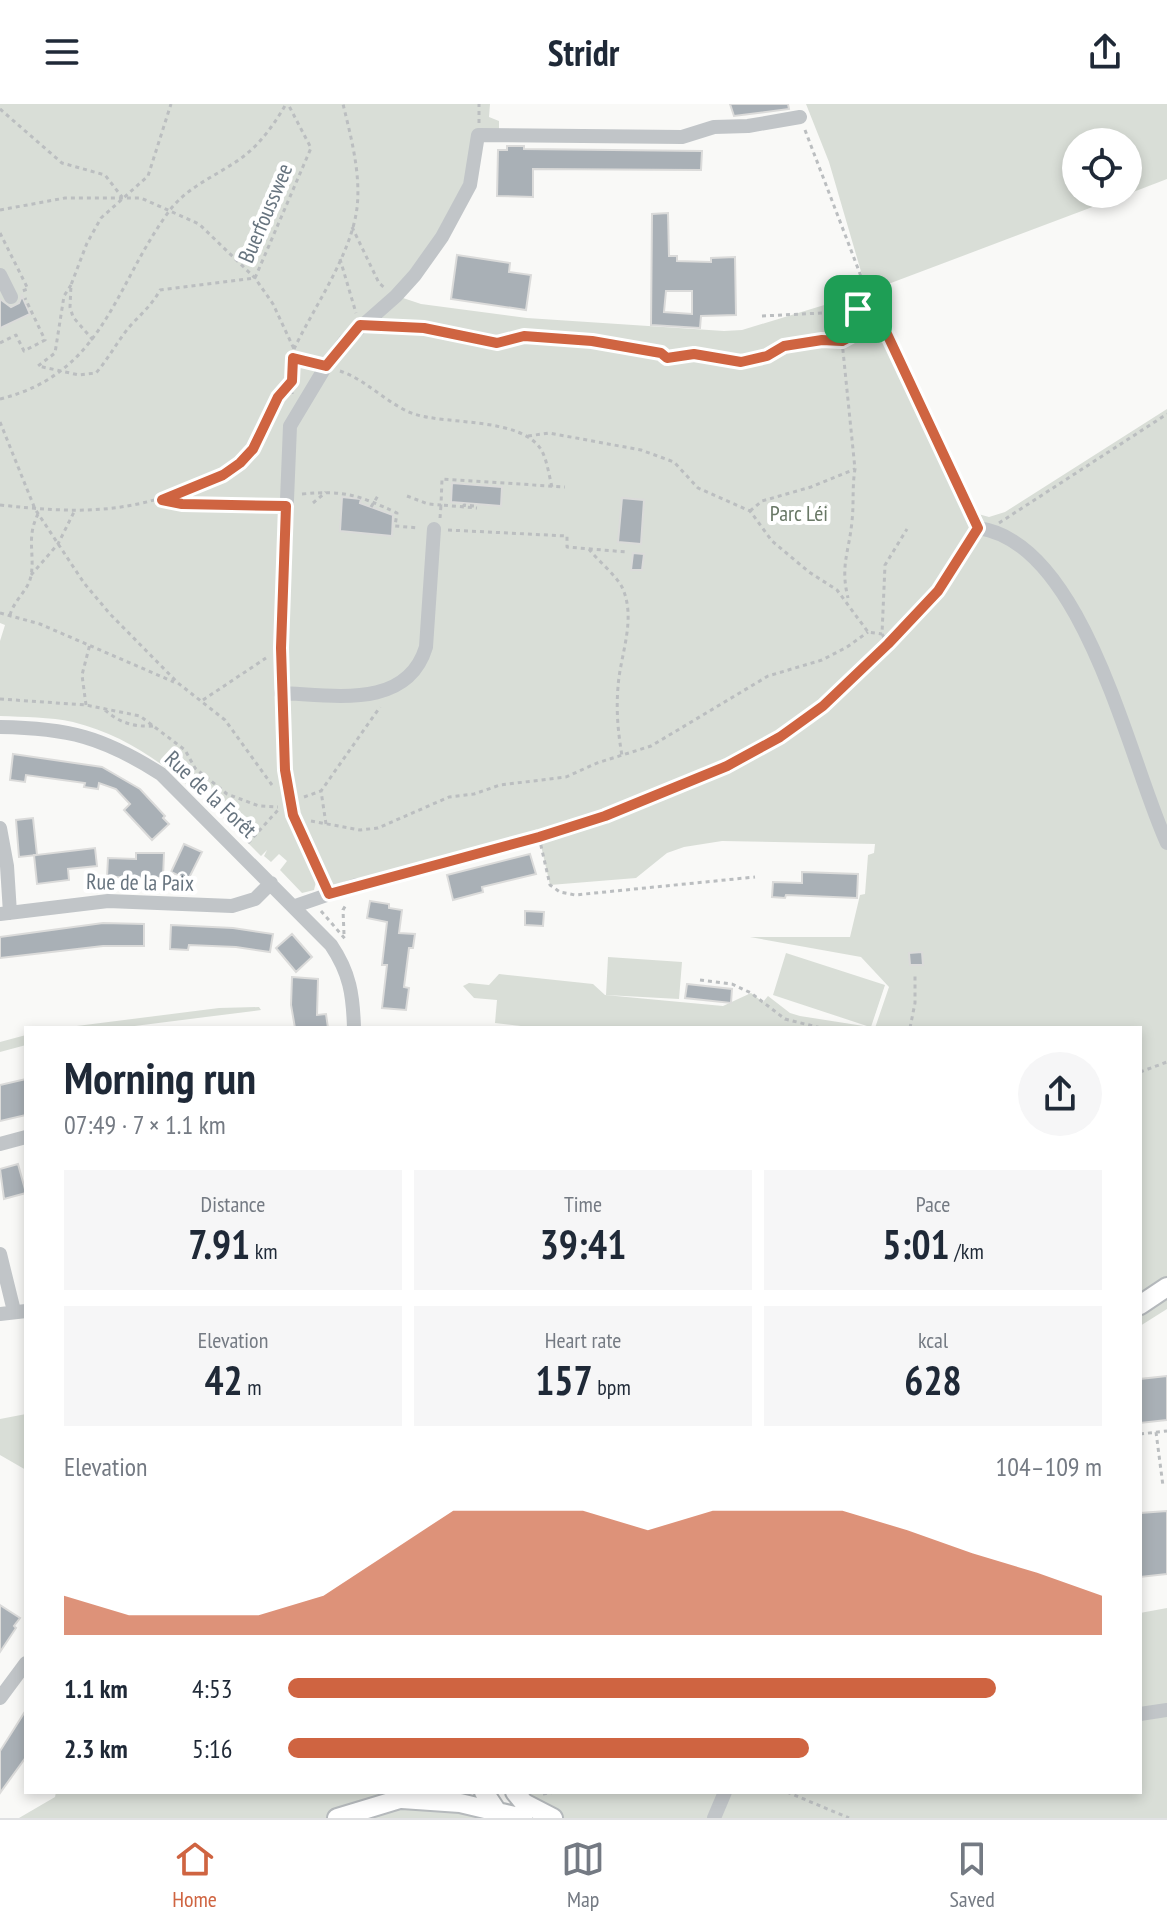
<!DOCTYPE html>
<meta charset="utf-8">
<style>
body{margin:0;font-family:"PT Sans Narrow",sans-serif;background:#f6f6f7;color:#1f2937;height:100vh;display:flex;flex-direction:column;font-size:30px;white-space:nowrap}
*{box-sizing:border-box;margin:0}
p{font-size:26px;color:#747a83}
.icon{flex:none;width:44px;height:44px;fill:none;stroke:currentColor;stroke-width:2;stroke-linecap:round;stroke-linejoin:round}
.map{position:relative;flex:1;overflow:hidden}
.sheet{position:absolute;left:24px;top:922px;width:1118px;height:768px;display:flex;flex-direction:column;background:#fff;border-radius:0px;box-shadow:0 4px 12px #0003}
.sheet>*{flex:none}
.controls{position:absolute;left:1062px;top:24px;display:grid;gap:16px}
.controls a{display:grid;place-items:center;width:80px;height:80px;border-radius:50%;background:#fff;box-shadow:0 4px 12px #0003;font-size:40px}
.pin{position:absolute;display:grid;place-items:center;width:68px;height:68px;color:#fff;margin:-34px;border-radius:16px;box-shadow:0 4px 12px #0006}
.round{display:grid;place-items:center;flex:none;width:84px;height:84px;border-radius:42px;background:#f6f6f7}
.summary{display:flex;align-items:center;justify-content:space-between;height:136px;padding:0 40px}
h1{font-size:44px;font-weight:600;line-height:60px}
.metrics{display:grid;grid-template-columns:repeat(3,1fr);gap:12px;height:136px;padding:8px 40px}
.metrics div{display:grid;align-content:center;border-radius:0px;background:#f6f6f7;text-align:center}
.metrics b{font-size:40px;font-weight:600}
.metrics small{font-size:22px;font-weight:400}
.metrics p{font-size:22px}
.chart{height:224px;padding:16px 40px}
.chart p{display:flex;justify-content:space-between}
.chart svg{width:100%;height:144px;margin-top:8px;fill:#cf6441;opacity:.7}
ul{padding:0 40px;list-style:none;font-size:26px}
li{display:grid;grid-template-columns:128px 96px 1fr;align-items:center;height:60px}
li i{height:20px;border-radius:10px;background:#cf6441}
header{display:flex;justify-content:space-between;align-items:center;height:104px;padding:0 40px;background:#fff;font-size:36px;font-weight:600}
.tab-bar{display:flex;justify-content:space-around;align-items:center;height:112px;border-top:2px solid #e0e1e3;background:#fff;font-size:22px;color:#747a83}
.tab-bar a{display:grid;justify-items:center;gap:4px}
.tab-bar .active{color:#cf6441}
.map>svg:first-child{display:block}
</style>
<header><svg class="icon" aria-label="menu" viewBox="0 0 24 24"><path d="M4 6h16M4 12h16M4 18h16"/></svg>Stridr<svg class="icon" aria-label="share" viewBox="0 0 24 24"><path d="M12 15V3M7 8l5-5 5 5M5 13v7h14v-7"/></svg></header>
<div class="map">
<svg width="1167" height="1714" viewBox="0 0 1167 1714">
<rect width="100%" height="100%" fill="#f9f9f7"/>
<path fill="#d9ded7" d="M0 0H490L489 13 499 17V26L478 31 470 81 397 192 421 200 527 214 724 227 742 226 867 188 829 58 806 0H1167V75L1128 90V38H1076V90H1127L867 188 918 302 971 408 989 413 1005 408 1167 305V1205L1140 1222V924H875L889 883 861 853 750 833H850L860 791 865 790 868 751 874 749 875 740 722 737 684 743 667 749 636 774 550 781 539 733 329 790 316 778 314 786 302 789 280 766 287 757 279 750 271 758 264 752 267 746 261 752C205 696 153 638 73 618 50 613 24 613 0 612V537L5 521 0 519Z
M786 849 885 881 871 923 874 924H538L495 919 497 896 474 894 463 882 469 879 489 881 499 870 593 880 605 891 723 902 751 889 763 898 768 892 790 909 800 912 870 923 773 891Z
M608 853 682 858 679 895 606 891Z
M259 903 261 906 119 924H61L219 904Z
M26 931V941L0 948V938Z
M26 1310V1366L0 1351V1315Z
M1167 1504V1714H553L515 1688H1140V1509Z
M56 1688H420L523 1714H19L55 1693Z"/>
<path fill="#a9b0b6" stroke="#dbdbda" stroke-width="2" fill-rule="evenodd" d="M730 0H788L789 5 734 12Z
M507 42H524V45L702 47 701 66 533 65V93L497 92 498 46H507Z
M668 109 669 152H677V157L711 158V154L735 153 736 211 701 212 700 224 651 221 652 110ZM666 187H692V210L664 208Z
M457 151 510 159 509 168 531 171 526 206 451 195Z
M22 192 30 210 0 224V195L11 203 19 199Z
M452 379 502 383 501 402 451 398Z
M342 393 361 395 360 399 393 411 392 432 340 427Z
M622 394 644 396 641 440 618 438Z
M633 449 644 450 642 466H631Z
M13 650 102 663 140 685 165 712 163 714 169 720 152 736 124 706 130 700 116 685 99 679 98 685 84 683 85 679 26 671 25 678 10 676Z
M33 714 37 751 95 744 97 762 68 765 69 776 37 780 34 751H37L19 753 16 716Z
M184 740 202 748 188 776 171 768Z
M136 749H164L163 774 107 773 108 754 136 755Z
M530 750 536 770 482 783 483 788 453 796 447 771Z
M802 768 858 770 857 794 786 791 785 794 772 793 773 778 802 779Z
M370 797 389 800V804L402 806 399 829 415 830 413 844H409L404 883 409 884 406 906 382 904 387 861H382L387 818 367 814Z
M525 807 544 808 543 822 525 821Z
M103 819 144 820V842H103L0 854V833Z
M171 821 233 824 273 830 270 848 236 843 189 841 188 846 170 845Z
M292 830 312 853 296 868 276 844Z
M922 848 923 861H910L909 849Z
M292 873 318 875 317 911 326 910 328 924H295L291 901Z
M687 880 732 885 731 899 685 894Z
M26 975V1011L0 1017V981Z
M18 1060 26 1089 4 1095 0 1065Z
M1167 1272V1316L1140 1319V1275Z
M1167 1407V1470L1140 1473V1409Z
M0 1501 20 1514 14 1522 16 1524 0 1548Z
M26 1606V1653L0 1689V1647Z"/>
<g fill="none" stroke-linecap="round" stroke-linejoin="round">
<g stroke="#b5b9bc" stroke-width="22">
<path id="major" d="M1140 1201 1167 1183
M484 1688 498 1709
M515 1688 524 1699 553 1714
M402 1695 460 1699 523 1714
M337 1714 413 1691"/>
</g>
<path stroke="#bbbec0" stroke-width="3" stroke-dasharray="4 4" stroke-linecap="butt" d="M0 5 62 59 105 71 122 93
M479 19V0
M805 26 867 188 972 412
M0 106 65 94H141L199 120 255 174 273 200 294 245 292 290
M352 123 379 179 386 185
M0 129 28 185 22 187
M340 155 356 209
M71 181 64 192 55 249 38 262 79 271 96 269C109 254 118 236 131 221 142 209 152 201 160 186L255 174 311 44 288 0
M762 212 842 208 873 200
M384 222 424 224 497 239 524 232 592 237 661 249 667 254 694 250 741 258 767 252 784 242 822 236 842 237 853 231 857 221 858 205
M93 236 73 213 70 203 71 181 87 139 101 114 148 72 171 0
M842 237 855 365C852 383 854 399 852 417 849 449 840 461 848 494
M0 239 16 231 24 247 45 236 25 194
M294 245C314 203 351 151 357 104 361 70 351 33 343 0
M294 254 313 259
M340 267C367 276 387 300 414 310 448 321 523 313 542 347 547 357 549 371 552 383
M0 295C105 269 114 181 170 106 189 81 219 71 244 52 261 39 275 19 286 0
M0 318 35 405 84 479 110 510 178 579 225 616 272 681
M528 332 549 329 641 346 674 358 698 384 750 407 772 437 809 468 837 486 868 528 882 530
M302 390C345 386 358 391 397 409L395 422 419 424
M407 392 428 400 441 401 442 375 565 383
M162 396 182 400 274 402
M313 399 326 388
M0 401C75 409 124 411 195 382 212 375 230 369 243 355 264 333 271 300 292 277
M371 403 379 390
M464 403V401L475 402V400
M750 407 762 397 811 383 855 365
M440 414 441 401 477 404
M999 419 1167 310
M448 426 567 432V443L627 448
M589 445C598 457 615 470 622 483 637 515 620 551 618 583 616 607 618 628 622 652
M31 471 58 440 75 406
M0 509 40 520 174 578
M10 511C14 496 28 487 31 472 35 449 26 434 38 410
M888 540 882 530 885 461 907 425
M0 595 86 601 140 612 185 646 195 664 227 690 259 702 278 703
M203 596 266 554
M86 601 82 571 90 540
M105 606C120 619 134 623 153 622
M304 693 321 687
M311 717 360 726 378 724 449 693 474 690 500 681 566 673 597 659 651 642 768 572 822 556 847 543 868 528
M326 720 321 687 380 603
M539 733 550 781 560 788 575 791 755 773
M248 739 278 706
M370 777 539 733 605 712 727 662 780 633 823 602 888 540 938 487 969 435
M321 807 347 837
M344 830 343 806 347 799
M700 876 732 880 751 889 785 915 821 924
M910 924 915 899V869
M1140 968 1167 958
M1156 1328 1163 1382
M1140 1330 1167 1327
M787 1688 849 1714
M543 1690 555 1688"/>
<path stroke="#c1c5c8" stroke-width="14" d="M0 171 11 193
M978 424C1084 438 1129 657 1167 739
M281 589C333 591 407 606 426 543L434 425
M0 623C68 624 103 633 161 670L331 841C350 869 353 891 354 924
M0 724 7 762 10 809
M329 790 293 711 285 666 281 544 290 322 326 262 345 237 396 192 415 171 442 133 470 81 478 31 682 33 714 23 748 22 800 13
M295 802 356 781
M0 810 108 797 232 802 255 795 271 779
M0 1040 26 1033
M0 1150 14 1207
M0 1210 26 1207
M0 1594 26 1559
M1140 1610 1167 1606
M714 1714 725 1688"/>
<use href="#major" stroke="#fff" stroke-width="18"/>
</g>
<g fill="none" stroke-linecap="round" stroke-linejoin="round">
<g stroke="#fff" stroke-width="16">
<path id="route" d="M873 200 978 424 938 487 888 540 823 602 780 633 727 662 605 712 539 733 329 790 293 711 285 666 281 544 286 402 182 400 162 396 223 371 240 359 253 345 278 293 292 277 293 254 326 262 360 221 424 224 497 239 524 232 592 237 661 249 667 254 694 250 741 258 767 252 784 242 822 236 842 237 853 231 857 221 858 205Z"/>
</g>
<use href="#route" stroke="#cf6441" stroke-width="10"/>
</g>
<g text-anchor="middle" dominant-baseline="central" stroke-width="8" stroke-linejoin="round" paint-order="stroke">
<g font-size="22" fill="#67747f" stroke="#fff">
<text transform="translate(265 109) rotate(-67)">Buerfousswee</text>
<text transform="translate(211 690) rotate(43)">Rue de la Forêt</text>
<text transform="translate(140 778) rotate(1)">Rue de la Paix</text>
</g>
<g font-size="22" fill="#697866" stroke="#fff">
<text x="799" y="409">Parc Léi</text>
</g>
</g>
</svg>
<div class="controls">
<a><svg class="icon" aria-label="locate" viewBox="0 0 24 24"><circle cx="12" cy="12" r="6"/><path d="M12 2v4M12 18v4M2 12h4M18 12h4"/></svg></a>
</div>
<div class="pin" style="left:858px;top:205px;background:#1e9e55"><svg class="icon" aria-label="arrive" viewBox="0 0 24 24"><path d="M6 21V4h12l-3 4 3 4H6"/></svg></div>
<section class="sheet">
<div class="summary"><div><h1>Morning run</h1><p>07:49 · 7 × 1.1 km</p></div><a class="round"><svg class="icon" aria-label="share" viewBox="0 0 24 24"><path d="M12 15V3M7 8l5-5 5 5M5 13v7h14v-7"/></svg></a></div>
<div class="metrics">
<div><p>Distance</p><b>7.91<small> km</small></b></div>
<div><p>Time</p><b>39:41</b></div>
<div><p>Pace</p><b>5:01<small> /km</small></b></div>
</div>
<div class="metrics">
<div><p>Elevation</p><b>42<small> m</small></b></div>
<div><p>Heart rate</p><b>157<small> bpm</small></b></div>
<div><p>kcal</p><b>628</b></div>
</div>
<div class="chart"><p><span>Elevation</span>104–109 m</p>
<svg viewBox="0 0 160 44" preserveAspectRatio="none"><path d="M0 44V32L10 38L20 38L30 38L40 32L50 19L60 6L70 6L80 6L90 12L100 6L110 6L120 6L130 12L140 19L150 25L160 32V44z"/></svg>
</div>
<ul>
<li><b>1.1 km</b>4:53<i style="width:87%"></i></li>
<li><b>2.3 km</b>5:16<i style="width:64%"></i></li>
</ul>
</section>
</div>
<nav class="tab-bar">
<a class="active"><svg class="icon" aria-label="home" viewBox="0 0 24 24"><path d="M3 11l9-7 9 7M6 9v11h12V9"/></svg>Home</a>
<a><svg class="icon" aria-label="map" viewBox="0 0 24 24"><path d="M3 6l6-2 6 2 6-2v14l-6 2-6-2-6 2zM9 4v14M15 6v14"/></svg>Map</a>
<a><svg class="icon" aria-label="saved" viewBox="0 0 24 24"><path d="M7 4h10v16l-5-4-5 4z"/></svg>Saved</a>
</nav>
